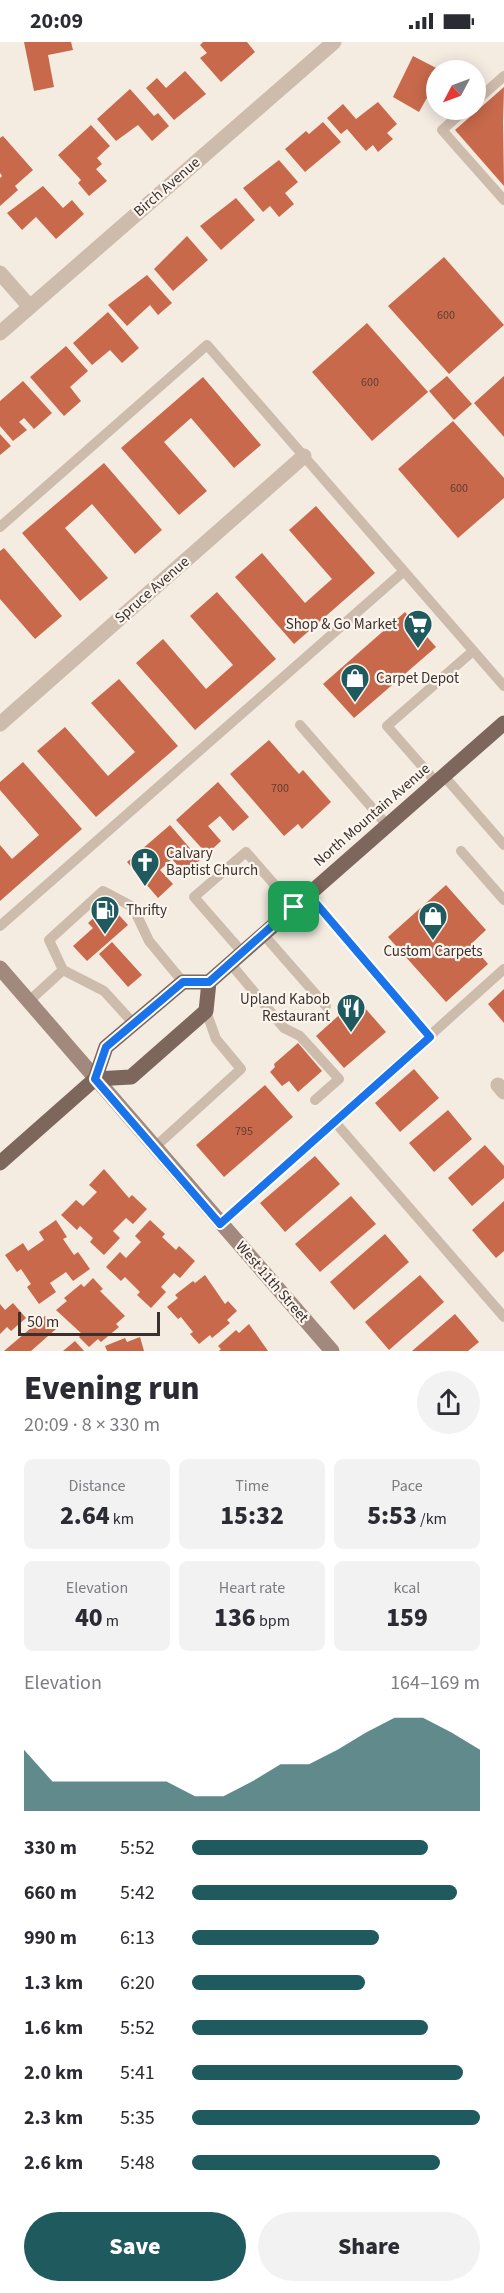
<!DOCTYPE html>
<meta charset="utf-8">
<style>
body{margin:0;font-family:"Source Sans 3",sans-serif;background:#f2f2f3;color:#2b2b33;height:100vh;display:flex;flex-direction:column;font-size:22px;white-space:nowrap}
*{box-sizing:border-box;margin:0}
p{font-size:20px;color:#7c7c81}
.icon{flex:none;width:33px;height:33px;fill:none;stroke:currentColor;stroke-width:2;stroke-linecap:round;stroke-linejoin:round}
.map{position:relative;height:1309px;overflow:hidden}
.side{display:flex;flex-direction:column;background:#fff;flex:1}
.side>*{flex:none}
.needle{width:39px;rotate:229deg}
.buttons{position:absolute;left:426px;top:18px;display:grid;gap:12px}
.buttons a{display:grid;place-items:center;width:60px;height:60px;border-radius:50%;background:#fff;box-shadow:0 3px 15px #0003;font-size:30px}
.scale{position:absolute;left:18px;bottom:15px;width:142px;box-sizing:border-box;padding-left:6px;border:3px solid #3b302b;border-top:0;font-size:16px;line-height:21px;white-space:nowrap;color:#3b302b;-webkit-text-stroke:4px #fbf5ee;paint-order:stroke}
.pin{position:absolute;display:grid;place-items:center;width:51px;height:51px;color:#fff;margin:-26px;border-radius:12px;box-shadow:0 3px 9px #0006}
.round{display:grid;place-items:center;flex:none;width:63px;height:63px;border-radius:32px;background:#f2f2f3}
.headline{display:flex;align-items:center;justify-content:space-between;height:102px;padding:0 24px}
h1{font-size:33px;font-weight:800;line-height:45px}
.metrics{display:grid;grid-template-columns:repeat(3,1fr);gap:9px;height:102px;padding:6px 24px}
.metrics div{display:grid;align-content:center;border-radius:9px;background:#f2f2f3;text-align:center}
.metrics b{font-size:26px;font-weight:800}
.metrics small{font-size:16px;font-weight:400}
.metrics p{font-size:16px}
.chart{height:168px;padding:12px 24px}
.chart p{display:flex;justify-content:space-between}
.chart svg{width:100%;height:108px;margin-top:6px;fill:#1f5a5e;opacity:.7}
.primary-button{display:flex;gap:12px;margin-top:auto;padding:12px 24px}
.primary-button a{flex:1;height:69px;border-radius:36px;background:#1f5a5e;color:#fff;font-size:24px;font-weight:800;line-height:69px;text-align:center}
.primary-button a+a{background:#f2f2f3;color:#2b2b33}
ul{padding:0 24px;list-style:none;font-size:20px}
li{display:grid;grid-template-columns:96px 72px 1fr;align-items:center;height:45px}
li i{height:15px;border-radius:8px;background:#1f5a5e}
.status{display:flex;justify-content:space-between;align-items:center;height:42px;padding:0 30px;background:#fff;direction:ltr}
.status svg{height:16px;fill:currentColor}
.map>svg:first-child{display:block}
</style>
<div class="status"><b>20:09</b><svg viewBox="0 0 49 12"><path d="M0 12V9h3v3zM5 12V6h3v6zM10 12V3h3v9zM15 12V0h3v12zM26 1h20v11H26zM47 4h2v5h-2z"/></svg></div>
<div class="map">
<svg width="504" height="1309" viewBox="0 0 504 1309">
<rect width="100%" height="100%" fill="#f4ebe1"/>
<path fill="#c8694b" d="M24 0H71L73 8 48 13 54 45 34 49Z
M203 0H247L255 10 221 40 200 16 207 11 200 3Z
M413 14 440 28H436V59L428 54 419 70 393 55Z
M185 29 206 52 174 78 146 46 157 36 166 46Z
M504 45 503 80 504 144 455 88Z
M130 47 154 74 158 71 169 84 152 99 138 83 116 99 97 77Z
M378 60 397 82 387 91 393 97 378 110 373 103 366 109 347 87 341 92 327 76 343 62 356 77Z
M323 80 341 100 305 130 285 107 306 89 309 92Z
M91 83 110 104 97 116 102 122 96 127 107 139 89 154 78 141 81 138 58 113Z
M3 94 33 128 15 144 18 148 0 164V136L2 134 0 131V96Z
M279 118 298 140 285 151 294 162 279 175 270 164 263 170 243 146Z
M43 144 63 166 72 158 84 172 56 197 36 175 22 188 7 171Z
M236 156 255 178 221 208 200 184Z
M187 194 208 218 173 249 154 227Z
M444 215 504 283 449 332 388 264Z
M147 233 172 261 158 273 150 263 127 284 108 263Z
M108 270 139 306 122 321 110 308 92 323 73 301Z
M367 281 428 350 372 399 312 330Z
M66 304 88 329 70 345 81 359 64 374 30 335Z
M447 334 472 362 454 378 429 349Z
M504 334V395L474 361Z
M203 335 261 403 234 426 191 376 164 400 207 449 179 473 121 406Z
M23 339 52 371 34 387 24 376 19 380 27 388 13 399 0 384V359Z
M453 379 504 436V456L458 496 398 427Z
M0 392 11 404 0 413Z
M104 421 162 488 135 512 92 462 65 486 108 536 80 559 22 491Z
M316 464 375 531 294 602 235 535 262 511 305 561 332 537 289 488Z
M4 506 62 574 35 597 0 557V509Z
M217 550 276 617 195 688 136 621 163 597 206 647 233 623 190 574Z
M405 570 436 605 354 676 323 642Z
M119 637 178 704 96 775 37 709 65 685 108 734 135 710 91 661Z
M269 698 299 732 303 728 331 760 302 787 298 782 284 794 230 732Z
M23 720 82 787 0 859V803L12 817 39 793 0 748V740Z
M218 740 249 775 233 789 220 774 208 784 221 799 207 812 176 778Z
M170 783 200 818 185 832 172 817 160 828 173 842 158 856 127 820Z
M446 843 486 888 471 902 488 922 446 960 388 895Z
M109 862 128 883 87 919 73 904 93 886 88 881Z
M112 900 142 933 128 945 99 912Z
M504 947V981L488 962Z
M357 957 386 990 344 1026 316 994Z
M298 1001 322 1029 298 1050 289 1039 282 1044 270 1030 275 1025 274 1022Z
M414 1027 439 1056 400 1090 375 1061Z
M265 1043 293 1075 224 1135 196 1103Z
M448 1068 472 1097 434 1130 409 1101Z
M485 1103 504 1124V1136L472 1164 448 1136Z
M315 1114 340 1142 285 1190 260 1161Z
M104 1127 129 1156 132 1153 147 1167 133 1182 126 1176 113 1189 120 1196 104 1213 90 1200 93 1196 80 1184 77 1188 61 1173 76 1158 83 1164 97 1150 89 1143Z
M351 1154 376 1182 320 1230 295 1202Z
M504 1159V1209L496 1216 472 1188Z
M56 1178 67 1195 63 1197 74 1213 78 1210 90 1227 73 1239 66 1230 50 1241 56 1250 39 1262 27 1245 31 1242 21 1227 17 1230 5 1213 23 1201 28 1209 44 1198 39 1190Z
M150 1178 165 1192 162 1195 176 1208 179 1204 195 1219 180 1236 174 1231 161 1245 166 1250 151 1266 137 1253 140 1250 125 1235 121 1239 106 1225 120 1210 126 1216 141 1200 135 1194Z
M385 1192 409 1220 354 1268 330 1240Z
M205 1233 225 1262 228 1259 237 1269 227 1278 230 1281 212 1296 210 1293 199 1302 190 1292 193 1290 181 1275 178 1277 167 1265 178 1256 175 1253 193 1239 195 1241Z
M420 1233 444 1260 389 1308 365 1280Z
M93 1236 103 1247 100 1249 125 1274 116 1282 119 1285 101 1300 98 1297 89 1305 79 1295 82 1292 56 1268 67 1259 64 1256 81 1242 84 1245Z
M13 1261 26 1276 11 1289 7 1285 0 1292V1262L5 1268Z
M455 1272 479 1300 468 1309H412Z
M45 1274 56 1287 31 1309H4Z
M249 1282 268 1309H219L221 1307 218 1304 236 1288 239 1291Z
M140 1295 144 1309H107L105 1304 125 1296 127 1300Z
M75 1299 84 1309H63Z"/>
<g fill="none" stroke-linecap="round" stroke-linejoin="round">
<path stroke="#cdbbac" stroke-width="10" d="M476 59 504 34
M465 68 442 88 504 158
M0 485 207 303 504 644
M300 683 387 783
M444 734 504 803
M436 740 387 684 473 609
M461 809 504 858
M308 852 430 995
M0 884 404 529
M263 892 326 964
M242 910 194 855 246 810 294 865
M230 921 284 986 300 994 339 1037 315 1058
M28 960 63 928
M134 982 104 949 63 928 49 898 103 849 133 865 149 899 183 940
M334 1079 504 1275
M155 1105 241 1027 216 997 206 969
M220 1182 504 927"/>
<path stroke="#cdbbac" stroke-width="15" d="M0 231 30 265
M0 291 334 0
M0 682 304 414
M498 1043 504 1050"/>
<path stroke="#a18a7d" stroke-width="15" d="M0 926 332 1309"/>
<path stroke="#7d675c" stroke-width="15" d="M95 1037 131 1035 206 969 209 940
M0 1121 95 1037 106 1005 183 940H209L504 681"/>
</g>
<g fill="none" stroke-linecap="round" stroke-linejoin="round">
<g stroke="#fff" stroke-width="12">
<path id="route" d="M308 852 430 995 220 1182 95 1037 106 1005 183 940H209Z"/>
</g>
<use href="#route" stroke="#1a73e8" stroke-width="8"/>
</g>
<defs>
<g id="supermarket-pin" transform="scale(1.5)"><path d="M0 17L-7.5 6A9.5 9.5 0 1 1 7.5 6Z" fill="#1f5a5e" stroke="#fbf5ee"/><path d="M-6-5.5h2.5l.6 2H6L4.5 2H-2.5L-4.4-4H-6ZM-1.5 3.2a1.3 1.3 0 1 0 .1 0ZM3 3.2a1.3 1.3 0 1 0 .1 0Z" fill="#fff"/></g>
<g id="shop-pin" transform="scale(1.5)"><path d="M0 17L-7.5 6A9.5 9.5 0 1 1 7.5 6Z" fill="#1f5a5e" stroke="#fbf5ee"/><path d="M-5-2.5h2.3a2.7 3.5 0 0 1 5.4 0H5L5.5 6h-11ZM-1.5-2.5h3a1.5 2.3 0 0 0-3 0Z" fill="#fff"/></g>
<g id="church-pin" transform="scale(1.5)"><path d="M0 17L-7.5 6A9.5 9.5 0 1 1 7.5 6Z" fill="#1f5a5e" stroke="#fbf5ee"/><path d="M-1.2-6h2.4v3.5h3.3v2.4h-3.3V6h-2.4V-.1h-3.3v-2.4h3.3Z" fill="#fff"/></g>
<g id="fuel-pin" transform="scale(1.5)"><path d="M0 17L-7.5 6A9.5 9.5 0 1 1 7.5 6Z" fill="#1f5a5e" stroke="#fbf5ee"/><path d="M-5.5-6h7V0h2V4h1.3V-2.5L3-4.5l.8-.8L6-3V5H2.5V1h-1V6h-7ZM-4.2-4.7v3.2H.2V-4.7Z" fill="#fff"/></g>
<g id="restaurant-pin" transform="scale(1.5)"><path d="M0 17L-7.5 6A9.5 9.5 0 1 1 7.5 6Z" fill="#1f5a5e" stroke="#fbf5ee"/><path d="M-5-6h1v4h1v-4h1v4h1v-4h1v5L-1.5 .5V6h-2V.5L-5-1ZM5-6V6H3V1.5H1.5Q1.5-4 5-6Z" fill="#fff"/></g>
</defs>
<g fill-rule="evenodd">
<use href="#supermarket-pin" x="418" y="582"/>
<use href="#shop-pin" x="355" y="636"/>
<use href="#church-pin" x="145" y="820"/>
<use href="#fuel-pin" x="105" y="868"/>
<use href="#shop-pin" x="433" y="874"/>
<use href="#restaurant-pin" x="351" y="966"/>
</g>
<g text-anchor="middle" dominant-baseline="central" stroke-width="4.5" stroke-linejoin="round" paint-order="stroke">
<g font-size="12" fill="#5e3e33">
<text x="446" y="273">600</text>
<text x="370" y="340">600</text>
<text x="459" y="446">600</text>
<text x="280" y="746">700</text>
<text x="244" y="1089">795</text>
</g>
<g font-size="15" fill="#3b302b" stroke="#fbf5ee">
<text transform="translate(167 145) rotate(-41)">Birch Avenue</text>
<text transform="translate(152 548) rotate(-41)">Spruce Avenue</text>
<text transform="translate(372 773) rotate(-41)">North Mountain Avenue</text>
<text transform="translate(272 1240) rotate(49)">West 11th Street</text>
</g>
<g font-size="15" fill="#3b302b" stroke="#fbf5ee" text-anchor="start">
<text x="397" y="582" text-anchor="end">Shop &amp; Go Market</text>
<text x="376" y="636">Carpet Depot</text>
<text x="166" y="811">Calvary<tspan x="166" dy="17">Baptist Church</tspan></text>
<text x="126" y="868">Thrifty</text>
<text x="433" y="909" text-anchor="middle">Custom Carpets</text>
<text x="330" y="957" text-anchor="end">Upland Kabob<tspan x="330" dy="17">Restaurant</tspan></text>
</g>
</g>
</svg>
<div class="buttons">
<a><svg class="needle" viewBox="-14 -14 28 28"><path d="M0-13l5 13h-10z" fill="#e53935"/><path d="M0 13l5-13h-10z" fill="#7c7c81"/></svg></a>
</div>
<div class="scale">50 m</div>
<div class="pin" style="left:294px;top:865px;background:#1e9e55"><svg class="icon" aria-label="arrive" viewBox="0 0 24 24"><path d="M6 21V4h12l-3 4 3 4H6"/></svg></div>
</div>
<section class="side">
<div class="headline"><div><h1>Evening run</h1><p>20:09 · 8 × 330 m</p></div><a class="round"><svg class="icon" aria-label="share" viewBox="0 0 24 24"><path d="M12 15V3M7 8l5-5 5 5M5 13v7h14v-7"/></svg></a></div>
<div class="metrics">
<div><p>Distance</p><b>2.64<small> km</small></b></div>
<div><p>Time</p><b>15:32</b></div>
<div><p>Pace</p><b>5:53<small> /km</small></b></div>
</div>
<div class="metrics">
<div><p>Elevation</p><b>40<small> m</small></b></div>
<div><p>Heart rate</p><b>136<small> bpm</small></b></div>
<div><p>kcal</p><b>159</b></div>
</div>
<div class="chart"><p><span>Elevation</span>164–169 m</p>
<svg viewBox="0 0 160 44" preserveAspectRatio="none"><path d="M0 44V19L10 32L20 32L30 32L40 32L50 32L60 38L70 38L80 32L90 25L100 25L110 19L120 12L130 6L140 6L150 12L160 19V44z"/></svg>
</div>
<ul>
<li><b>330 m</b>5:52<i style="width:82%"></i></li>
<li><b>660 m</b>5:42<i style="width:92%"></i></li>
<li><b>990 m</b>6:13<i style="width:65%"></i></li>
<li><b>1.3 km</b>6:20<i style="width:60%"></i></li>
<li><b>1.6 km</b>5:52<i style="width:82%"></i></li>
<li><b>2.0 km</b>5:41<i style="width:94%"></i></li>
<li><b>2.3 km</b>5:35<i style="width:100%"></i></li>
<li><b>2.6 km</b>5:48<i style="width:86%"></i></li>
</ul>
<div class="primary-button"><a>Save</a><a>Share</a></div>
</section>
